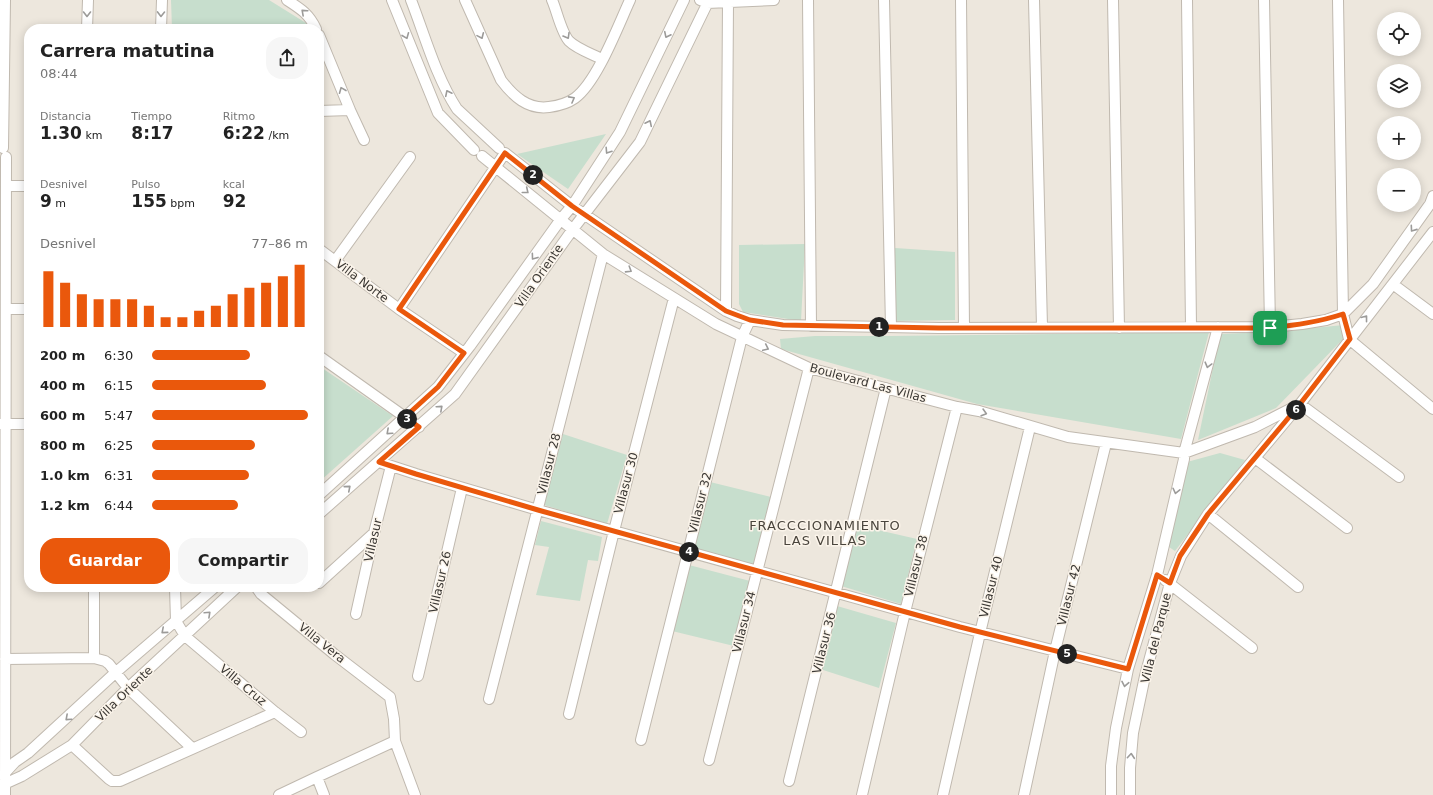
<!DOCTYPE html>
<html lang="es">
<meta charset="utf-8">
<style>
body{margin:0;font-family:"DejaVu Sans",sans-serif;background:#f6f6f6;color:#222;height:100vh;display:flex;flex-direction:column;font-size:15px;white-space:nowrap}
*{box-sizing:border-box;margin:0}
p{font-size:13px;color:#767676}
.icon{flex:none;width:22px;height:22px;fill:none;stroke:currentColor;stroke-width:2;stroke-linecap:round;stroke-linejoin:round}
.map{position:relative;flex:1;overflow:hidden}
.side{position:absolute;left:24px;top:24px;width:300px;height:568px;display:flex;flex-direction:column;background:#fff;border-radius:16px;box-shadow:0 2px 10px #0003}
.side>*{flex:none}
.buttons{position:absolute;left:1377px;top:12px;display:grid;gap:8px}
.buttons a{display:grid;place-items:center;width:44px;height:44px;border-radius:50%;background:#fff;box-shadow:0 2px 10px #0003;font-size:20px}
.pin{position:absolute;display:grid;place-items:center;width:34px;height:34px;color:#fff;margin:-17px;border-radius:8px;box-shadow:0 2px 6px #0006}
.km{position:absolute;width:20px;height:20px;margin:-10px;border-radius:50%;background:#222;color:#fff;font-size:11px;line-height:20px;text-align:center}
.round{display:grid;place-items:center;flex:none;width:42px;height:42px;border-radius:16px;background:#f6f6f6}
.overview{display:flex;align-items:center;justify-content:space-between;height:68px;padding:0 16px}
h1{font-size:18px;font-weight:700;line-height:30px}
.figures{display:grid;grid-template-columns:repeat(3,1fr);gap:6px;height:68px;padding:4px 16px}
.figures div{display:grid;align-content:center}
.figures b{font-size:17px;font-weight:700}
.figures small{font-size:11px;font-weight:400}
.figures p{font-size:11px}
.chart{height:112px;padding:8px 16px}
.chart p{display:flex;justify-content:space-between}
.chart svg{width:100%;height:72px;margin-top:4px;stroke:#ea580c;stroke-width:6}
.cta{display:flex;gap:8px;margin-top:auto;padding:8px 16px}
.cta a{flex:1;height:46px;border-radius:16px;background:#ea580c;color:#fff;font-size:16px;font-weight:700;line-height:46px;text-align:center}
.cta a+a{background:#f6f6f6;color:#222}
ul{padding:0 16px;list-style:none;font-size:13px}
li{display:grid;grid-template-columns:64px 48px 1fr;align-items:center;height:30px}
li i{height:10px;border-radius:5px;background:#ea580c}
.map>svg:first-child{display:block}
</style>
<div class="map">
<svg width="1433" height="795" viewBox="0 0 1433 795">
<rect width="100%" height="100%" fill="#ede7dd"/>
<path fill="#c7decd" d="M171 0H269L306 23 308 29H172Z
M606 134 568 189 517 154Z
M805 244 801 321 743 312 739 304V245Z
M895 248 955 252V320L893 321Z
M1344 325 1345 337 1276 408 1198 440 1220 334 1269 332Z
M1209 332 1181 439 977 404 781 349 780 339 815 336H891Z
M319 366 393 416 319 482Z
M563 434 627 455 607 524 544 505Z
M1220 453 1245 460 1175 551 1166 545 1187 462Z
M710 482 771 497 753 567 692 548Z
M541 521 602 537 598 561 588 560 580 601 536 595 549 547 535 545Z
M856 525 917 539 901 604 841 586Z
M689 565 750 581 734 646 672 631Z
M837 606 896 623 879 688 820 669Z"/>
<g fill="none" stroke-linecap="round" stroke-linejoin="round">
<g stroke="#c0b9af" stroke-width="12">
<path id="street" d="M287 0C301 9 309 14 316 29
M392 0 438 113 474 150
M411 0C425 36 436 77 457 109L499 148
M465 0 501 80C513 96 528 110 549 107 557 106 568 103 575 98 597 82 618 26 630 0
M552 0C557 11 561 32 569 41 577 49 592 54 602 59
M700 0 707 3 774 0
M808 0 811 326
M884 0 891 327
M961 0 964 328
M1034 0 1042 327
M1113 0 1119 328
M1187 0 1191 327
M1264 0 1270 327
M1338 0 1343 314 1349 339 1433 409
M87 29 88 0
M161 29 162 0
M319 35 350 110 319 111
M350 110 364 140
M3 148 5 0
M482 156 603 254 716 324 809 368 957 407 979 411 1068 437 1184 453 1255 427 1300 404 1399 477
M6 186H29
M319 249 399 309 464 353
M335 261 410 157
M1394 285 1433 314
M6 309H29
M399 309 505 153 572 206 726 311 737 316 750 320 783 325 939 328 1270 327 1302 324 1326 320 1343 314 1373 284 1430 204 1433 196
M726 311 728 2
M319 356 419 427
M0 424H29
M1255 458 1347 528
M379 462 416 474 538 510 960 627 1128 669
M319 495 438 387 470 346 561 219 572 206 620 132 684 0
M319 514 455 394 573 229 640 142 709 0
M1208 514 1298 587
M1165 580 1252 648
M319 583 374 533
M175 587 176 621 185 636 275 712 301 732
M256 587 261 594 334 654 390 697 394 719 395 741 415 795
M356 614 374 533 391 466
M94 658V587
M5 659 94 658 105 661 109 664 128 688 192 748
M418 676 462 488
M489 699 603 254
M569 714 614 531 674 298
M641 740 742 337 750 320
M72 745 109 779 112 781H120L275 712
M709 760 809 368
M3 775 15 762 28 753 115 673 215 587
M317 777 395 741
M789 781 886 388
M0 786 22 776 72 745 128 688 237 587
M5 795 6 157
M279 795 317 777 324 795
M862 795 905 612 957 407
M943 795 980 633 1030 427
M1024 795 1055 651 1106 443
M1111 795V766L1116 728 1128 669 1157 575 1184 459V453L1218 327
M1130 795V768L1133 733 1145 676 1170 583 1181 556 1208 514 1300 404 1433 232"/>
</g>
<use href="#street" stroke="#fff" stroke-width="10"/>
</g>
<defs><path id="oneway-chevron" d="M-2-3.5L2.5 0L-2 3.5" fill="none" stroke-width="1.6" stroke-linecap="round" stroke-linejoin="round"/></defs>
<g stroke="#9c9b99">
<use href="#oneway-chevron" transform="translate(304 12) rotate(-138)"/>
<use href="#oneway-chevron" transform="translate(87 14) rotate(90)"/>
<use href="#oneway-chevron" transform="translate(161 14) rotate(91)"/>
<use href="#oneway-chevron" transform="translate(667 35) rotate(116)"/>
<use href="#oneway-chevron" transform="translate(406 36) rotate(68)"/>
<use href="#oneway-chevron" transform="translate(481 36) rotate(66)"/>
<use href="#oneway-chevron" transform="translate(567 36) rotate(60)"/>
<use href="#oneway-chevron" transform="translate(342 90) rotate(-112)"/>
<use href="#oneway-chevron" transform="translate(448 93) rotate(-116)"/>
<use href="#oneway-chevron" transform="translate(572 99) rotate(-29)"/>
<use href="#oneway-chevron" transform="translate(649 123) rotate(-64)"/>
<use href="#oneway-chevron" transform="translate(608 151) rotate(123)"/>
<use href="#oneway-chevron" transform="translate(526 191) rotate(39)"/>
<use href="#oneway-chevron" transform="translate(1413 229) rotate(125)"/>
<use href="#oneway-chevron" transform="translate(534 257) rotate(126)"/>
<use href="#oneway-chevron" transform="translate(629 270) rotate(32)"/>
<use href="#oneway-chevron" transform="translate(1365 318) rotate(-52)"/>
<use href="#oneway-chevron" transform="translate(766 348) rotate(25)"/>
<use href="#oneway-chevron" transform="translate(1208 365) rotate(105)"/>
<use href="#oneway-chevron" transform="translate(440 408) rotate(-42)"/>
<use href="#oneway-chevron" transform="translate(984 413) rotate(16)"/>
<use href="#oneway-chevron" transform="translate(389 432) rotate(138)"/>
<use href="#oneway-chevron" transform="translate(348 488) rotate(-41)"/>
<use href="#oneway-chevron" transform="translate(1176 491) rotate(103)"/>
<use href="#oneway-chevron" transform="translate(208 614) rotate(-43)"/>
<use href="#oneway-chevron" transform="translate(164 631) rotate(139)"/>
<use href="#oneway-chevron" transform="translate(1125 684) rotate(101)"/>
<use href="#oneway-chevron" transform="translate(68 718) rotate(138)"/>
<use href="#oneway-chevron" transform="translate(1131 756) rotate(-85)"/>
</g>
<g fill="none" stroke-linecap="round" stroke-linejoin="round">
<g stroke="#fff" stroke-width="8">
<path id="route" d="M505 153 572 206 726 311 750 320 783 325 939 328H1270C1295 325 1319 322 1343 314L1350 339 1300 404 1208 514 1180 556 1170 583 1157 575 1128 669 960 627 538 510 416 474 379 462 419 427 405 417 438 387 464 353 399 309Z"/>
</g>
<use href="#route" stroke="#ea580c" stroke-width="5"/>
</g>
<g text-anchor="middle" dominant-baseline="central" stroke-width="3" stroke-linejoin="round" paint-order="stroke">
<g font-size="12" fill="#3a3733" stroke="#fbf4ea">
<text transform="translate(539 276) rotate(-55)">Villa Oriente</text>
<text transform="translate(362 281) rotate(37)">Villa Norte</text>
<text transform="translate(868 383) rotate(15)">Boulevard Las Villas</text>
<text transform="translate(549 464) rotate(-76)">Villasur 28</text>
<text transform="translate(626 483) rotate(-75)">Villasur 30</text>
<text transform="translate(700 503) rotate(-76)">Villasur 32</text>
<text transform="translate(373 540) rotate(-77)">Villasur</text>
<text transform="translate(916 566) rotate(-76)">Villasur 38</text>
<text transform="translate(440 582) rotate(-77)">Villasur 26</text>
<text transform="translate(991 587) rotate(-76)">Villasur 40</text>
<text transform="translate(1069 595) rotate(-76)">Villasur 42</text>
<text transform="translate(744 622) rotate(-76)">Villasur 34</text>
<text transform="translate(1156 638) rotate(-76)">Villa del Parque</text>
<text transform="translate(322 643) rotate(39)">Villa Vera</text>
<text transform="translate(824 643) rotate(-76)">Villasur 36</text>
<text transform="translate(243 685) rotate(40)">Villa Cruz</text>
<text transform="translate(124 694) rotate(-44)">Villa Oriente</text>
</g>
<g font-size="13" letter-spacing="1" fill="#49443c" stroke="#fbf4ea">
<text x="825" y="525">FRACCCIONAMIENTO<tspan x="825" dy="15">LAS VILLAS</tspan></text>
</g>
</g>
</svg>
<div class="buttons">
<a><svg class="icon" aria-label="locate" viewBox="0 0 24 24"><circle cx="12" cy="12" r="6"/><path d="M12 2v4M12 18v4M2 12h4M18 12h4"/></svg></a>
<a><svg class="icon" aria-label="layers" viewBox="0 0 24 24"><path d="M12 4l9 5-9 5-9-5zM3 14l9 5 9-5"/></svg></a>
<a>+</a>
<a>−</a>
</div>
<div class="pin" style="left:1270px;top:328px;background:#1e9e55"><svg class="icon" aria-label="arrive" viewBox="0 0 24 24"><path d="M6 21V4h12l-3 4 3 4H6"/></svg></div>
<b class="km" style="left:879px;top:327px">1</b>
<b class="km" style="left:533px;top:175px">2</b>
<b class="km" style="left:407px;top:419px">3</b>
<b class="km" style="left:689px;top:552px">4</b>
<b class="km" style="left:1067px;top:654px">5</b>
<b class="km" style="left:1296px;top:410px">6</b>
<section class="side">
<div class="overview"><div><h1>Carrera matutina</h1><p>08:44</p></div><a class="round"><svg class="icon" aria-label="share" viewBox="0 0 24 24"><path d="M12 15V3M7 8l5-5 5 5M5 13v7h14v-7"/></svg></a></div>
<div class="figures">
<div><p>Distancia</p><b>1.30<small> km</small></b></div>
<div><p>Tiempo</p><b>8:17</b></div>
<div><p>Ritmo</p><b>6:22<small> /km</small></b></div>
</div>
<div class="figures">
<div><p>Desnivel</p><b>9<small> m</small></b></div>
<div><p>Pulso</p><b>155<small> bpm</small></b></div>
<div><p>kcal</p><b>92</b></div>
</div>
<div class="chart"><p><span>Desnivel</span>77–86 m</p>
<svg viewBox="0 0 160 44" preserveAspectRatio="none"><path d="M5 44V10M15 44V17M25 44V24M35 44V27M45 44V27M55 44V27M65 44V31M75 44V38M85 44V38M95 44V34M105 44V31M115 44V24M125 44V20M135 44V17M145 44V13M155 44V6"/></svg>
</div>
<ul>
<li><b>200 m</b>6:30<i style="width:63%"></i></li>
<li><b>400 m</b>6:15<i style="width:73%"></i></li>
<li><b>600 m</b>5:47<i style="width:100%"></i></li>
<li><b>800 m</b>6:25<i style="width:66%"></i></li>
<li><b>1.0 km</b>6:31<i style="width:62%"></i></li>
<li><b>1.2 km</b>6:44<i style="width:55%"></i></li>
</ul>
<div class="cta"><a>Guardar</a><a>Compartir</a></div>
</section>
</div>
